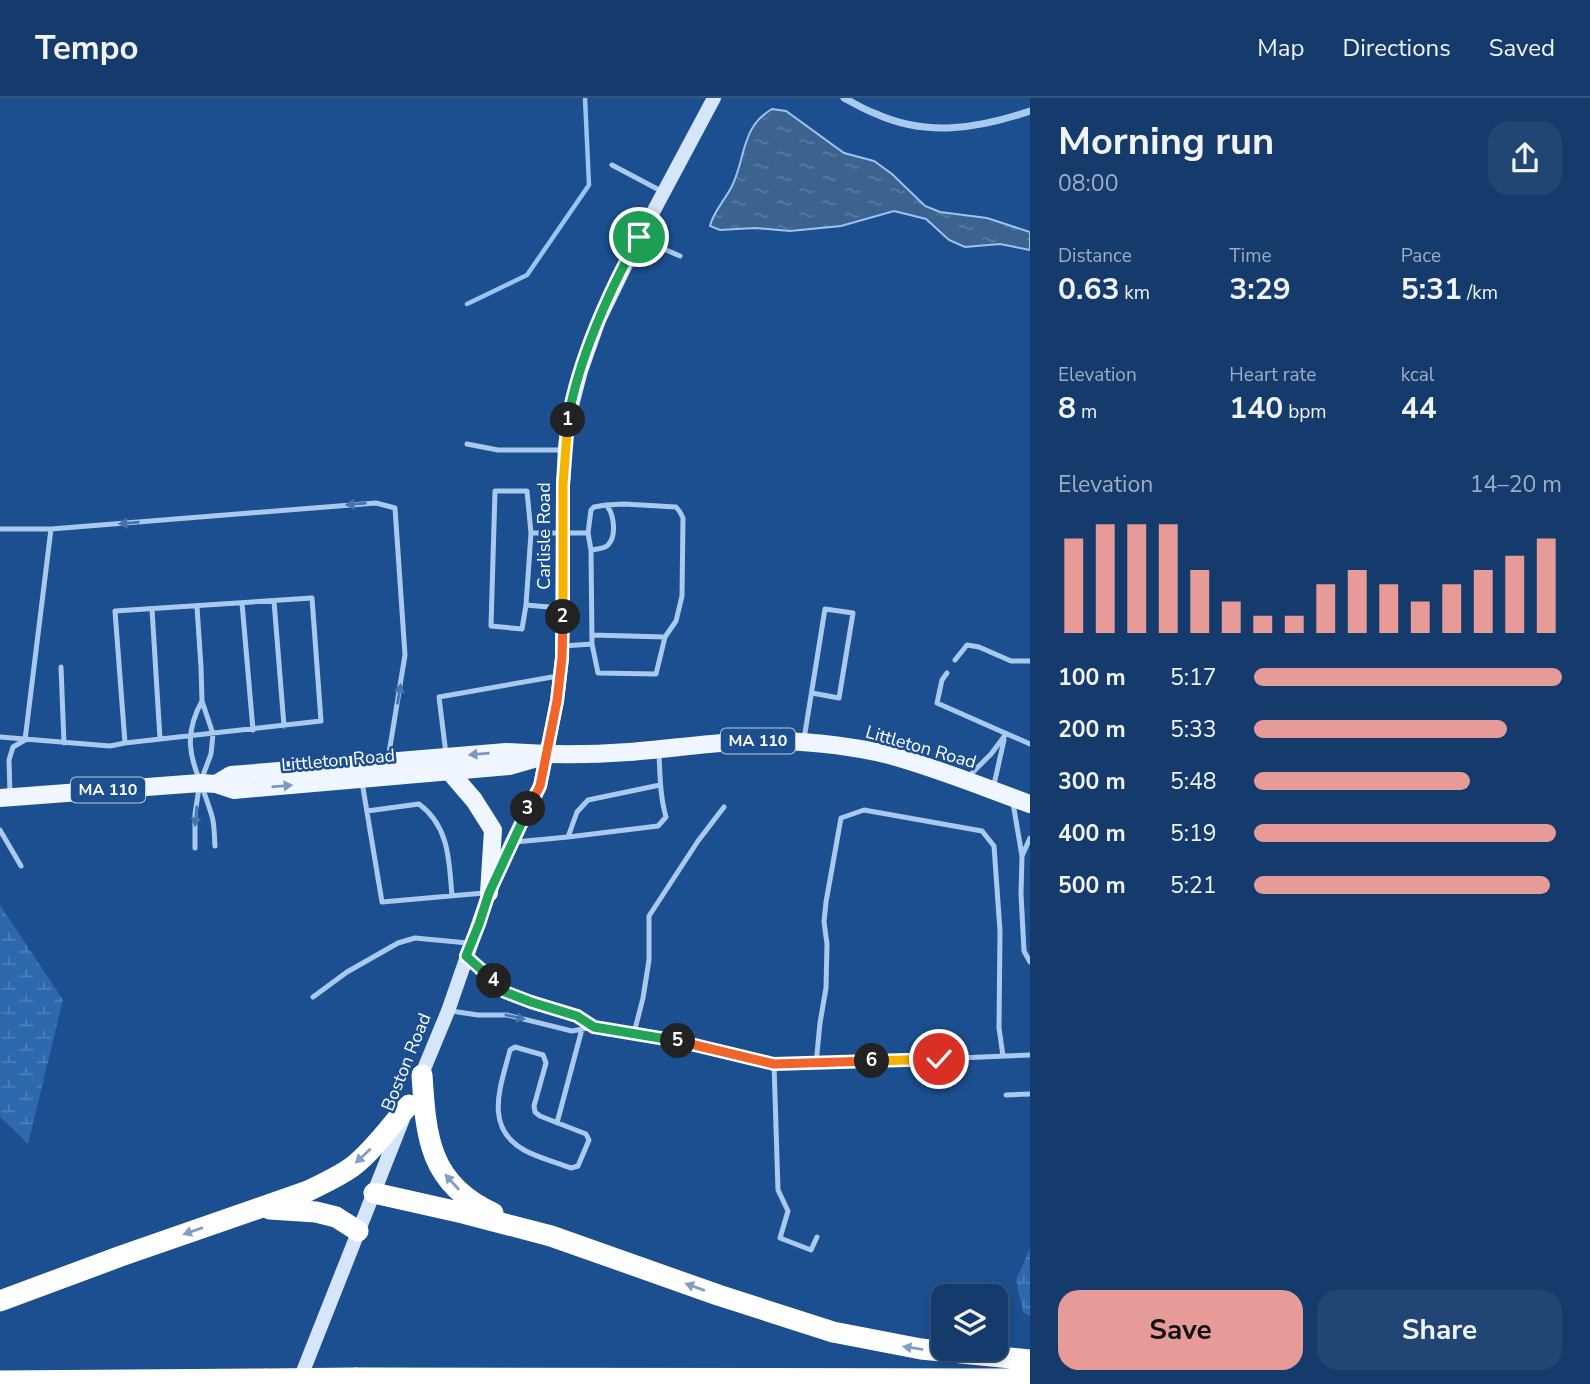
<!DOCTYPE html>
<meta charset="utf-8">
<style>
body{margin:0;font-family:"Nunito Sans",sans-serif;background:#214673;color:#f1f3f6;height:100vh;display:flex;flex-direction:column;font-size:26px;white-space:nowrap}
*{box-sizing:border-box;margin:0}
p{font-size:23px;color:#9dadc1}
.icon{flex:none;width:38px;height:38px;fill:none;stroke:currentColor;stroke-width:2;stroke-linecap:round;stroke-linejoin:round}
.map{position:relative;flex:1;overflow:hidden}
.panel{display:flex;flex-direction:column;background:#143b6b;width:560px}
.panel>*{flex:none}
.controls{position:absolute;left:931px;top:1186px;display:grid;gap:14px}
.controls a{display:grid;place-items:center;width:77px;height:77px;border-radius:14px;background:#143b6b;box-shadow:0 4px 10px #0003,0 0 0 2px #33557e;font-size:35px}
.pin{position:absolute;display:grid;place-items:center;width:60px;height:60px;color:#fff;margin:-30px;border:4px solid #fff;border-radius:50%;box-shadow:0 2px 7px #0007}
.km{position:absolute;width:35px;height:35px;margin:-18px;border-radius:50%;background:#222;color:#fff;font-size:19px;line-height:35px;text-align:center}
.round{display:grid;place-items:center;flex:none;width:74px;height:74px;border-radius:21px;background:#214673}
.summary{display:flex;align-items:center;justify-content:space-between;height:119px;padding:0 28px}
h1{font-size:38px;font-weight:700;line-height:52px}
.stats{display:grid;grid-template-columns:repeat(3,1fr);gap:10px;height:119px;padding:7px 28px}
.stats div{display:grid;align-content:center}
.stats b{font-size:30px;font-weight:700}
.stats small{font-size:19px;font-weight:400}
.stats p{font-size:19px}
.chart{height:196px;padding:14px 28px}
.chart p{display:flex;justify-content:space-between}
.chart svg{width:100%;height:126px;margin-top:7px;stroke:#e69b98;stroke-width:6}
.primary-button{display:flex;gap:14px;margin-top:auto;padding:14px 28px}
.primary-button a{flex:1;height:80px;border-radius:21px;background:#e69b98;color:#111;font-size:28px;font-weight:700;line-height:80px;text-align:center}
.primary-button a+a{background:#214673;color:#f1f3f6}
ul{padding:0 28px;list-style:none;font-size:23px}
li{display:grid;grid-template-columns:112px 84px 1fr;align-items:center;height:52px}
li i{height:18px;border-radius:9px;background:#e69b98}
header{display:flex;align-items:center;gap:42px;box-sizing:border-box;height:98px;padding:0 35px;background:#143b6b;border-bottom:2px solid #33557e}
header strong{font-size:33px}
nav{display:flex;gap:38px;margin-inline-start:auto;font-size:24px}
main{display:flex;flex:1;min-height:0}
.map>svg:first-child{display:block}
</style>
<header>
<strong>Tempo</strong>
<nav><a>Map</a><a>Directions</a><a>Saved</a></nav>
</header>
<main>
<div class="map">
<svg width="1030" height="1286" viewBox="0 0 1030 1286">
<defs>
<pattern id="wetland-marsh" width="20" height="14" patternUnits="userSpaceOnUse" patternTransform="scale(1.75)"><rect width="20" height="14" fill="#2e69ad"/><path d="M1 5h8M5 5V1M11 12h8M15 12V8" fill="none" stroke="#4d80b9"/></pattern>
<pattern id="water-ripples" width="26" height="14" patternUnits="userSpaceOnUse" patternTransform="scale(1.75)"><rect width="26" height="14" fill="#3c6290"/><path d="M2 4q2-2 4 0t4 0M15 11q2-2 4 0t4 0" fill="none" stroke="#597aa1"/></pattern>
</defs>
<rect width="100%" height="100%" fill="#1b4f8f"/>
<path fill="url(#wetland-marsh)" d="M0 807 63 902 28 1046 0 1019Z
M1030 1150V1218L1023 1214 1016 1182Z"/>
<path fill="url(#water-ripples)" stroke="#9cc4f0" stroke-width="2" d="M772 11 786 13 844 55 874 63 892 76 925 108 940 114 987 120 1030 134V152L1000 146 965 149 949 142 926 121 894 113 841 128 790 133 755 130 720 132 710 128C713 114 725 102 732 88 746 59 741 29 772 11Z"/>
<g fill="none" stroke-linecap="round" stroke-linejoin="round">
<path stroke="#9cc4f0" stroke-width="4.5" d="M467 206 527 177 589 87 585 0"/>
<path stroke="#a9c9ee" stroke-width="5" d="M612 67 663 94
M641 141 680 158
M467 346 498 352H562
M606 407 624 406 676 409 680 414 683 420 682 498 676 523 665 539
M0 431H51L376 405 395 410 405 557 388 661
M588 435 591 412 594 409 606 407C614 415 617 438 608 447 604 451 597 451 591 452
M312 500 321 623 125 645 115 513Z
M274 503 284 628
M242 505 253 632
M526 507 531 435
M197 509 201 569 202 603 213 636 211 656 202 680
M560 510 526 507 522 531 491 528 495 393H527L531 435H588L591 452 592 546 563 548
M152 511 160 641
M592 537 665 539 656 576 598 575 592 546
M955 562 967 547 979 549 1011 563H1030
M61 569 64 645
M947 575 942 582 937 605 1030 646
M202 603C177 648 198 671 211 715 215 725 214 737 215 748
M0 639 110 648 125 645
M804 641 825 511 853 515 839 600 812 595
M446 656 439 599 558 578
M969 678 991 656 1006 636
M362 684 382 804 484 795
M993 691 1004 642
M10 695 9 662 13 649 25 642 51 431
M1013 705 1022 758 1021 796 1024 853 1030 864
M367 713 419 706C450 729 449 764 452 798
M0 732 21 768
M568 739 577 714 588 702 660 687
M515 744 568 739 658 728 666 719C660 698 660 677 659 655
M195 750V716L199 690
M1022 758 1030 740
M468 859 505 894 531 904 577 918 594 929
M313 899 347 874 398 845 415 840 468 845
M451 913 478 917H507L572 933 594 929 634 935 678 943 774 966H816L1030 957
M634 935 643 900 649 862V818L698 743 724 709
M515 949 543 957 546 965 534 1008 535 1014 540 1018 586 1036 589 1042 578 1068 571 1070C556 1064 538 1060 524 1052 483 1029 501 988 510 952Z
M774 966 778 1092 788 1113 780 1140 811 1152 817 1139
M816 966 820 925 826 890 827 846 824 824 826 804 841 720 864 712 982 733 994 748 1000 833 999 930 1003 958
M1006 997 1030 996
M557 1025 582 931"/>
<path stroke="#a9c9ee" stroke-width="7" d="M844 0C854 5 863 11 874 15 926 39 977 31 1030 13"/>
<path stroke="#d6e6fa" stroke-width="14" d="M419 983 448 913 489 795 512 744 540 688 557 603 562 560 563 387 565 348 569 319 581 273 599 222 636 146 714 0
M298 1286 403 1021"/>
<path stroke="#f0f6ff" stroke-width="18" d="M449 673 474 702 493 732 489 795
M216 686 231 677 506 654C547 657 588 657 629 654 679 650 728 642 778 643 814 644 853 648 889 657 937 670 983 689 1030 706
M0 700 200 685 216 686 234 692 509 668 537 660"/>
<path stroke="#fff" stroke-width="21" d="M422 977C426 1039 429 1086 493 1115
M374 1095 463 1115 551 1138 718 1197 833 1234 921 1251 1030 1262
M270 1111 316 1114 336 1119 358 1133
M0 1203 121 1158 308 1093C322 1086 338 1079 352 1069 374 1052 390 1028 409 1007
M356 1280 1030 1281
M0 1283 266 1281"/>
<path stroke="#fff" stroke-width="21" d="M266 1281 356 1280"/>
</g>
<defs><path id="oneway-solid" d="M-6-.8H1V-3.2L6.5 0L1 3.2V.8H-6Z" transform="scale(1.75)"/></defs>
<g fill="#4674ac">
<use href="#oneway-solid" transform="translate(356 406) rotate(175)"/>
<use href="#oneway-solid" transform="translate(129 425) rotate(175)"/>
<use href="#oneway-solid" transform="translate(399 596) rotate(-81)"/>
<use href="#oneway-solid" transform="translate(196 718) rotate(95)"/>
<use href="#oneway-solid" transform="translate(515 919) rotate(13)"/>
</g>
<g fill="#7b9ac1">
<use href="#oneway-solid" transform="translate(479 656) rotate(175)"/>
<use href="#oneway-solid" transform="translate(282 688) rotate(-5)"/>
</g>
<g fill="#829ec1">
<use href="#oneway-solid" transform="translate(363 1058) rotate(137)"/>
<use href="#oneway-solid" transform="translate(452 1084) rotate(-132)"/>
<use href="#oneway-solid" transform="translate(193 1133) rotate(161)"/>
<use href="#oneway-solid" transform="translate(695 1189) rotate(-160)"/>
<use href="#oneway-solid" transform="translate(913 1250) rotate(-171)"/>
</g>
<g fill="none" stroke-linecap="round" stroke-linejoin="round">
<g stroke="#fff" stroke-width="14">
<path id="split-1" d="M568 322C578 262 609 193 639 139"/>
</g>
<g stroke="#fff" stroke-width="14">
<path id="split-2" d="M563 519V387L568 322"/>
</g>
<g stroke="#fff" stroke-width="14">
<path id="split-3" d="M528 711 540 688 557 603 562 560 563 519"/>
</g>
<g stroke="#fff" stroke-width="14">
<path id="split-4" d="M494 883 466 858 479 826 489 795 528 711"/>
</g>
<g stroke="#fff" stroke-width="14">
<path id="split-5" d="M494 883 505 894 531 904 577 918 594 929 678 943"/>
</g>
<g stroke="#fff" stroke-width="14">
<path id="split-6" d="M678 943 774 966 872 963"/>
</g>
<g stroke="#fff" stroke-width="14">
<path id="split-7" d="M872 963 939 961"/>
</g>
<use href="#split-1" stroke="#22a559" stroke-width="9"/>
<use href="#split-2" stroke="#f5b400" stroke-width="9"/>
<use href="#split-3" stroke="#f0652b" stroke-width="9"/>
<use href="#split-4" stroke="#22a559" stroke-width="9"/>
<use href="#split-5" stroke="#22a559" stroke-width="9"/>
<use href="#split-6" stroke="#f0652b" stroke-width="9"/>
<use href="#split-7" stroke="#f5b400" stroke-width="9"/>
</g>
<g text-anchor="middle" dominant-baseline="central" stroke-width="5" stroke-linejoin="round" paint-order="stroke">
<g fill="#1b4f8f" stroke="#bbcadd" stroke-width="2">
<rect x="721" y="630.5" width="74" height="25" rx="5"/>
<rect x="71" y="679.5" width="74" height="25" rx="5"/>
</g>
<g font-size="16" font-weight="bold" fill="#fff">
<text x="758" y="643">MA 110</text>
<text x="108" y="692">MA 110</text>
</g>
<g font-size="18" fill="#fff" stroke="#1b4f8f">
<text transform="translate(544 438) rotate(-90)">Carlisle Road</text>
<text transform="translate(921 649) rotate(16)">Littleton Road</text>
<text transform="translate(338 662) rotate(-5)">Littleton Road</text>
<text transform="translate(406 964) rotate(-68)">Boston Road</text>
</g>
</g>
</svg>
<div class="controls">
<a><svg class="icon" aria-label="layers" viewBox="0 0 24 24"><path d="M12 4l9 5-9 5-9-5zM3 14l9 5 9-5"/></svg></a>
</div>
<div class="pin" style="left:639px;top:139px;background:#1e9e55"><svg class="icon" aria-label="arrive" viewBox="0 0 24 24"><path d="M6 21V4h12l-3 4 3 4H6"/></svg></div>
<div class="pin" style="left:939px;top:961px;background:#d93025"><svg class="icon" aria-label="check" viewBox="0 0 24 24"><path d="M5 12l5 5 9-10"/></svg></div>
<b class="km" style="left:568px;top:322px">1</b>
<b class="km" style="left:563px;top:519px">2</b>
<b class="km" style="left:528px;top:711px">3</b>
<b class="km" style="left:494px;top:883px">4</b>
<b class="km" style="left:678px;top:943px">5</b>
<b class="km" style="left:872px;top:963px">6</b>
</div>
<section class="panel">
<div class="summary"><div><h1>Morning run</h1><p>08:00</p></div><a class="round"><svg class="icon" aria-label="share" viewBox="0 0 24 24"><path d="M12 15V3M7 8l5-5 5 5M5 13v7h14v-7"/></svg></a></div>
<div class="stats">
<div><p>Distance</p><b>0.63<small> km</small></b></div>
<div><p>Time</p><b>3:29</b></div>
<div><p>Pace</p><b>5:31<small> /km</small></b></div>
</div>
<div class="stats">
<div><p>Elevation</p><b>8<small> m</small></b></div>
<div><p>Heart rate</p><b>140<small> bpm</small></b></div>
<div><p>kcal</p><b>44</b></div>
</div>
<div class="chart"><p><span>Elevation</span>14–20 m</p>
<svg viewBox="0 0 160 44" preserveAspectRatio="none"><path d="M5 44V11M15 44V6M25 44V6M35 44V6M45 44V22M55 44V33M65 44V38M75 44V38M85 44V27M95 44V22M105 44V27M115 44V33M125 44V27M135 44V22M145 44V17M155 44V11"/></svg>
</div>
<ul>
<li><b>100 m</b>5:17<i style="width:100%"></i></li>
<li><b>200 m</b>5:33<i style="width:82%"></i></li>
<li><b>300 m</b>5:48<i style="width:70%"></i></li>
<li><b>400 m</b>5:19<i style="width:98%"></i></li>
<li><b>500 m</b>5:21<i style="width:96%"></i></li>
</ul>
<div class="primary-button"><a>Save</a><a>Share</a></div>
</section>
</main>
